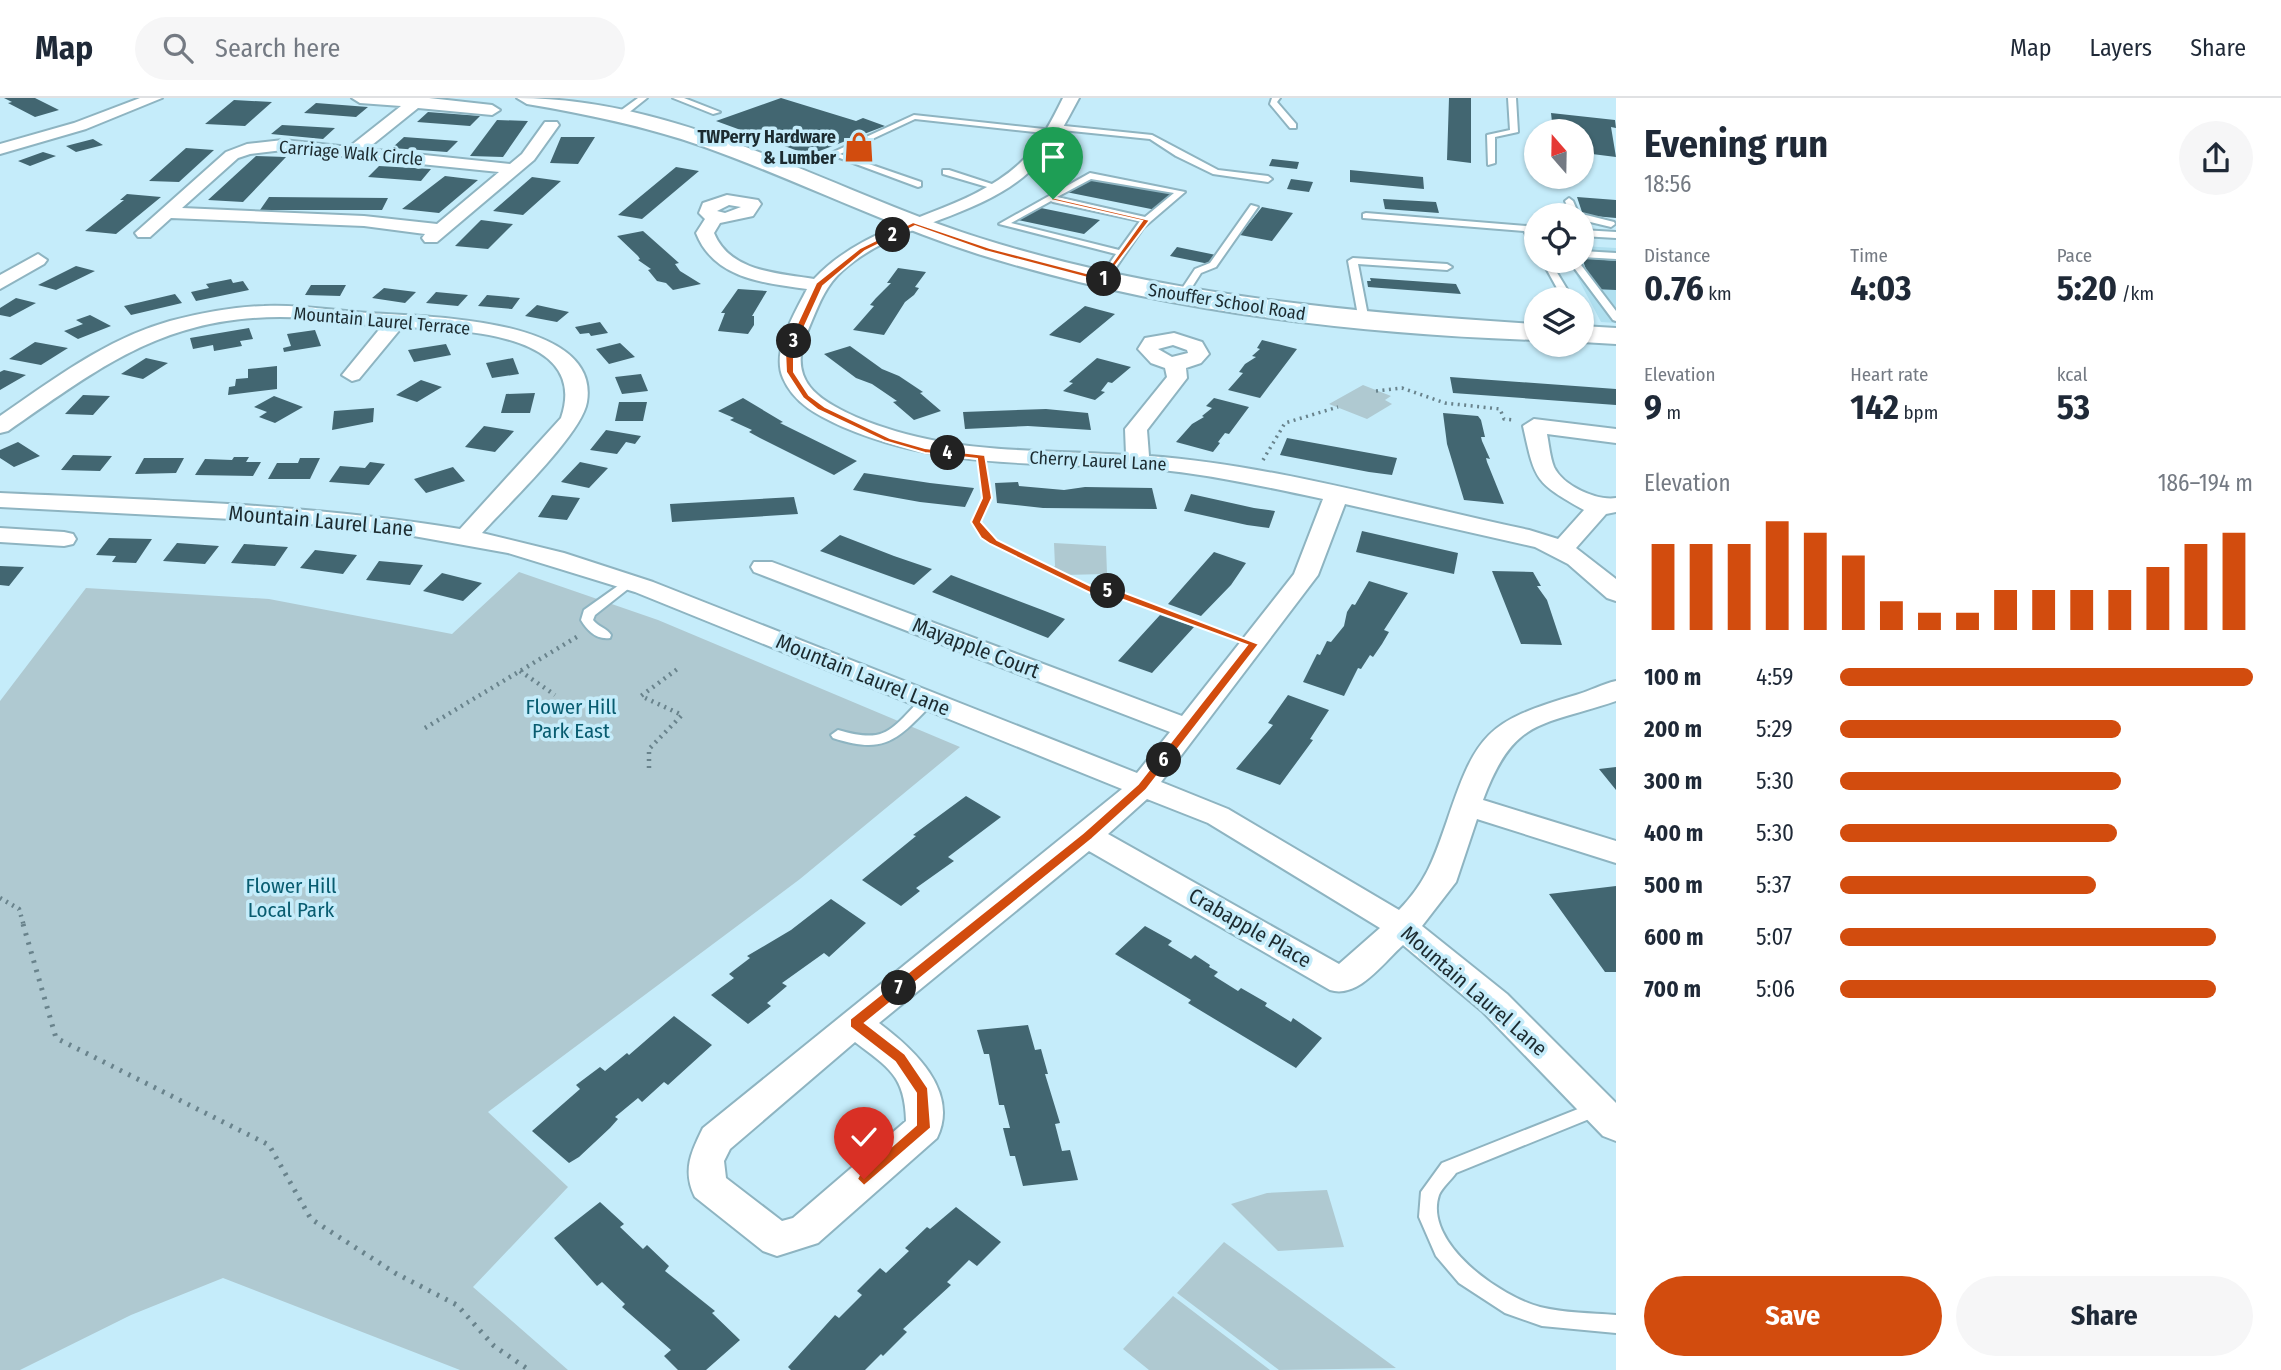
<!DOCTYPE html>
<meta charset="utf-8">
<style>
body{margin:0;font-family:"Fira Sans Condensed",sans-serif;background:#f6f6f7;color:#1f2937;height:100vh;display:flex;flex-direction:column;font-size:26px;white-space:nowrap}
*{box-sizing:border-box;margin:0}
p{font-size:23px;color:#747a83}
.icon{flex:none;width:38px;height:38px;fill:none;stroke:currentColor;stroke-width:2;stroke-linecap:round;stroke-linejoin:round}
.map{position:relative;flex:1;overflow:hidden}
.panel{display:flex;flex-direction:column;background:#fff;width:665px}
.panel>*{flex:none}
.needle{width:46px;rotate:340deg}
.buttons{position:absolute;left:1524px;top:21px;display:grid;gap:14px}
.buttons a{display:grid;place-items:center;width:70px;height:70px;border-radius:50%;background:#fff;box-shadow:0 2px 5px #0004;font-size:35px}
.pin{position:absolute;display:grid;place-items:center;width:60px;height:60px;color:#fff;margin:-72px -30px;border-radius:50% 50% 50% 0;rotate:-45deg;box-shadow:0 0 7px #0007}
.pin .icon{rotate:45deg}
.km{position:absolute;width:35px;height:35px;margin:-18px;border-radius:50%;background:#222;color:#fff;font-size:19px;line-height:35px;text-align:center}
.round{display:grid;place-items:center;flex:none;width:74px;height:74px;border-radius:37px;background:#f6f6f7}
.head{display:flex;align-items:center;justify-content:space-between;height:119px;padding:0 28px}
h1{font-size:38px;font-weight:700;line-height:52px}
.metrics{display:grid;grid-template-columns:repeat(3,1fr);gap:10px;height:119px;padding:7px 28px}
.metrics div{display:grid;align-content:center}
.metrics b{font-size:35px;font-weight:700}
.metrics small{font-size:19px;font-weight:400}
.metrics p{font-size:19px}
.chart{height:196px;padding:14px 28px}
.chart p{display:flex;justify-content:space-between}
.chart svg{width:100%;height:126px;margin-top:7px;stroke:#d24c0e;stroke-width:6}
.cta{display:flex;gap:14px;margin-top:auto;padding:14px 28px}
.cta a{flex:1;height:80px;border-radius:42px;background:#d24c0e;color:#fff;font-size:28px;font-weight:700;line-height:80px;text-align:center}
.cta a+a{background:#f6f6f7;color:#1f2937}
ul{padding:0 28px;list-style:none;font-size:23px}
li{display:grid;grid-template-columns:112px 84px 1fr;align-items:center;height:52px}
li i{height:18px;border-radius:9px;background:#d24c0e}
header{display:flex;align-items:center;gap:42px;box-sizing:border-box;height:98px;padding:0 35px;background:#fff;border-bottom:2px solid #e0e1e3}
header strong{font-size:33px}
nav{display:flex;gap:38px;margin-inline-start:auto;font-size:24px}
.search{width:490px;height:63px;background:#f6f6f7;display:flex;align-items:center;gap:18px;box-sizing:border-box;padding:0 24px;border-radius:38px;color:#747a83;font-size:26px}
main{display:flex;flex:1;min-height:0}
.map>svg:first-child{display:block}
</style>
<header>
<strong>Map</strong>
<div class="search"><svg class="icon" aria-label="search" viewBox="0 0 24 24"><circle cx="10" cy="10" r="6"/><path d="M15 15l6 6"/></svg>Search here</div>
<nav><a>Map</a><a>Layers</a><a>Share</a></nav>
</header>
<main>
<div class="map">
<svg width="1616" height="1272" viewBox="0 0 1616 1272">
<rect width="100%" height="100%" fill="#c5ecfa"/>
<path fill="#afdfef" d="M1582 148 1616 150V225L1601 224 1569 163H1582Z"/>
<path fill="#afc9d1" d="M1363 287 1391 298 1385 302 1392 306 1367 321 1329 306Z
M1054 445 1106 448 1107 476 1063 477 1052 471 1055 468Z
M519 474 658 522 960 649 800 781 488 1014 568 1089 473 1189 568 1272H460L223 1180 131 1217 20 1272H0V603L86 490 269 501 452 536Z
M1327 1092 1344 1149 1278 1153 1231 1106 1267 1095Z
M1224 1144 1396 1270 1279 1272 1177 1195Z
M1173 1198 1270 1272H1149L1123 1251Z"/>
<path fill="#426671" d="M4 0H35L59 12 35 19 8 5 12 4Z
M781 0 856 23 863 20 885 28 809 57 716 23Z
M1449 0H1471V65L1447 62Z
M234 2 272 4 245 28 205 26Z
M316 5 368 9 356 19 304 15Z
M428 14 480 18 470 28 417 24Z
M1551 15 1615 22 1616 30 1611 29 1616 59 1584 55 1582 33H1553Z
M497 22 528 23 503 59 470 58Z
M282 27 335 30 323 41 271 36Z
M404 39 458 43 447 54 392 50Z
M561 39H595L578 66 550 65Z
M93 41 103 47 76 54 66 48Z
M186 50 214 52 179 84 149 83Z
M43 54 56 58 30 68 18 63Z
M256 58 286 59 243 104 208 102Z
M1272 61 1299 64 1297 71 1269 68Z
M379 68 431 71 421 83 368 79Z
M676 69 699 73 642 121 618 117Z
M1350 72 1423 79 1424 91 1350 84Z
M445 78 478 82 439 115 402 111Z
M532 79 561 83 523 117 493 113Z
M1089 81 1174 94 1156 112 1066 94Z
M1291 81 1313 84 1309 94 1287 91Z
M127 96 161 99 116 136 85 133 124 102H120Z
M269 99 388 100 382 112H260Z
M1577 99 1616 102V120L1583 117Z
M1383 101 1436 104 1439 115 1385 111Z
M1262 109 1293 115 1272 143 1240 137Z
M1041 110 1100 122 1084 136 1018 122Z
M481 122 513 126 488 151 455 148Z
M643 133 679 165 675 166 680 173 701 186 673 192 666 185 657 183 648 172 651 171 638 162 640 161 638 158 617 138Z
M1177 149 1216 157 1209 166 1170 158Z
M1582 160 1616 163V192L1593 191Z
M76 168 95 173 56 192 38 187Z
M898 170 926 174 915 189 919 190 914 197 905 204 884 237 853 232 874 208 870 207 876 200 891 185H887Z
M1370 180 1456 186 1461 196 1368 189 1367 183H1371Z
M231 181 233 185 243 183 249 192 196 203 191 194 209 190 206 186Z
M311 187H346L340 198 305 197Z
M384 190 416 194 405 205 372 200Z
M738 191 767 193 752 218H754V227L748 236 718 233 725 215H721Z
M436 194 468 197 458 208 426 205Z
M175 196 182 205 131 217 124 208Z
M487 197 520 200 512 211 478 208Z
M16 200 36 205 10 219 0 217V210Z
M537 207 569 214 557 224 525 218Z
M1085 208 1115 216 1080 245 1049 237Z
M90 217 111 228 78 241 64 233 83 226 76 222Z
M600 224 608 235 591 238 589 235 580 236 575 229Z
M249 230 253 241 240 243 242 248 214 253 213 247 193 251 190 240Z
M315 232 321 248 284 254 283 250 291 248 287 236Z
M1262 242 1297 251 1260 300 1228 292 1243 275 1239 274 1245 266 1256 259 1252 258 1260 251 1257 250Z
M35 244 68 250 41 267 9 261Z
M620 245 635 259 609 266 596 251Z
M446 246 451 257 414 264 408 252Z
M850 248 882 271 899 278 923 294 920 295 941 313 914 322 893 304 897 303 872 286 856 280 824 256Z
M146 260 168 265 143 281 121 276Z
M513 260 519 276 492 280 486 265Z
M1097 260 1131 269 1112 285 1108 284 1101 293 1105 294 1095 302 1063 293 1073 285 1069 284Z
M277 268V291L228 297 229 289 235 288 236 281 248 280V271Z
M4 272 26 277 0 292V274Z
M641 276 648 293 622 296 615 279Z
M1450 279 1616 291V307L1453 295Z
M421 282 442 289 417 304 396 297Z
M535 295 530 315H501L506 296Z
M83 297 110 298 93 317 65 316Z
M274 298 303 309 275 325 259 319 267 314 254 309Z
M743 300 783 324 780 325 857 363 834 377 760 340 749 334 752 332 730 322 734 320 718 313Z
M1214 300 1249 309 1229 336 1225 335 1218 344 1220 345 1213 354 1176 344 1192 326 1204 319 1202 318 1212 310 1206 308Z
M619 304H647L643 323H615Z
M374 310 373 324 332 332 334 313Z
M1046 311 1088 315 1091 332 1028 328 965 331 963 314Z
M1443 315 1478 318 1481 322 1485 339H1481L1482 343 1490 361 1486 360 1487 364 1504 406 1464 402 1447 346Z
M484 328 514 333 495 354 465 349Z
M606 332 641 338 635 346 626 344 617 356 590 352Z
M1287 340 1397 360 1392 377 1369 374 1280 357Z
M18 344 40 358 14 369 0 360V352Z
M73 357 112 358 100 373 61 372Z
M234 359H249L246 364H261L253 378 195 377 205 361 232 362Z
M144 360H184L176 375 135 376Z
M300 360H320L310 381H268L277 365H298Z
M370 364 385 366 369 387 329 384 340 368 365 370Z
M580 364 608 370 589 390 561 384Z
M453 369 465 383 426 395 414 381Z
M864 375 930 385 974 390 965 409 920 404 853 392Z
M1018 384 1019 388 1064 392 1085 389 1152 390 1157 411 1043 410 997 405 995 385Z
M1191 396 1254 410 1275 413 1269 430 1247 427 1184 413Z
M552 397 580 400 567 422 538 419Z
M794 399 798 416 672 424 670 406Z
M1362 433 1458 455 1454 476 1356 454Z
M840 437 894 458 932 471 914 487 820 453Z
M109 440 152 441 136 465 112 464 116 458 96 457Z
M177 445 219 448 205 466 163 463Z
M244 446 288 449 275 468 231 465Z
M315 452 357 457 343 476 300 470Z
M1214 454 1246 465 1231 487 1201 518 1168 506Z
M379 463 423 467 410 487 366 482Z
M0 468 24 469 9 488 0 487Z
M1492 473 1533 474 1541 488H1537L1547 502 1562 547 1521 546Z
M442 475 482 485 463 503 423 493Z
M951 477 1045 513 1065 521 1048 540 932 494Z
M1369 483 1408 495 1384 532 1389 534 1382 546 1373 559 1370 557 1361 571 1358 570 1344 598 1303 584 1317 556 1320 557 1327 543 1331 544 1344 528 1347 514 1352 506 1355 507Z
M1160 517 1194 529 1152 575 1118 563Z
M1288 597 1329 612 1310 641 1313 642 1280 687 1236 671 1273 627 1268 625Z
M1616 669V692L1599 671Z
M966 698 1001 719 948 759 954 763 916 790 920 793 901 808 862 782 916 738 913 737Z
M1616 788V874H1605L1549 796Z
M831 801 866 825 829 859 824 855 782 885 787 888 767 905 771 908 748 926 711 897 734 880 729 876 750 860 747 858 791 832Z
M1145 828 1172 843 1168 847 1191 861 1195 857 1210 867 1209 869 1218 874 1214 878 1238 893 1241 890 1267 905 1265 908 1291 924 1293 920 1322 940 1296 970 1188 905 1191 902 1115 856Z
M674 918 712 947 668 987 664 984 642 1004 638 1000 615 1019 618 1021 610 1030 579 1059 569 1065 532 1033 580 991 576 987 600 969 605 973 627 955 629 957Z
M1028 927 1035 952 1041 951 1048 976H1045L1060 1025 1055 1026 1062 1053 1070 1052 1078 1082 1023 1088 1015 1058H1010L1003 1030H1010L1004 1007H999L989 956H984L977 932Z
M600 1104 624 1126 620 1129 643 1151 647 1147 669 1168 665 1173 715 1213 712 1215 740 1242 706 1272H678L664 1258 671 1252 622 1209 625 1206 602 1184 597 1188 554 1140Z
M956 1109 1001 1144 977 1168 969 1162 947 1184 951 1187 903 1231 907 1234 883 1258 881 1256 865 1272H791L788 1269 835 1217 839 1220 862 1197 857 1193 880 1170 886 1175 909 1153 905 1150 927 1129 930 1131Z"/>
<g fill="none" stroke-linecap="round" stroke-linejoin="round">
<g stroke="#8eb4c1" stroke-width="4">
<path id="lane" d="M638 0H647L622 20H616V16Z
M673 0H684L720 14 713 16Z
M1272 0H1280L1277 4 1296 26V30H1290L1270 6Z
M1508 0H1516L1518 34 1495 39V65L1488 67 1487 37 1510 32Z
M914 17 1053 32 1057 34 1053 36 915 21 840 56 921 84V88L918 89 829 56Z
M1055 27 1152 37 1218 72 1268 78 1272 81 1268 84 1213 76 1176 58 1150 41 1052 31 1051 29Z
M943 72H949L1001 89 994 91 943 76Z
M1090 75 1185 94 1143 130 1106 184 1103 185 1098 182 1116 156 999 126ZM1091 81 1174 95 1145 119 1057 99ZM1051 103 1053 104 1140 123 1119 152 1011 125Z
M1569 100 1573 103 1579 117 1582 116 1614 124 1615 126 1611 129 1582 122V117H1571L1565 103Z
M1251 107 1258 109 1216 169 1201 175 1185 200H1179L1177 198 1195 171 1210 165Z
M1366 115 1527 128 1530 129 1536 140V150L1533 149 1524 133 1363 120V116Z
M1582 132 1616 134V140L1582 138Z
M1582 153 1616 155V161L1582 159Z
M1353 160 1447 166 1452 169 1447 172 1358 166 1369 223 1364 226 1359 223 1348 163Z
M1542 163H1550L1573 201H1563Z
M1569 163H1578L1616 213V223L1613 222Z
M629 480 633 481 635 484 633 487 595 517 593 522C598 529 607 530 611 537L610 540C596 542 587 532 581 522L584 512Z
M927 599 934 603 932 606C897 642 885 657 833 640L831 637 838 632C886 646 890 633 922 600Z
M1598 1003 1604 1005 1607 1010 1604 1015 1456 1075C1451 1082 1442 1090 1439 1097 1423 1145 1501 1199 1540 1209 1564 1215 1591 1215 1616 1217V1235L1542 1228 1505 1215 1459 1185 1436 1158 1419 1119 1421 1094 1442 1065Z"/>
</g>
<g stroke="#8eb4c1" stroke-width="4">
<path id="street" d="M140 0H162L86 31 0 56V46L74 25Z
M352 0H429L492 7 500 12 492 17 418 10 367 51 510 66 522 56 545 24H557L559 27 534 62 437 144H425L422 140 425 136 364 128 171 120 150 139H138L135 135 226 54 247 46 283 42 349 49 401 8 360 5ZM283 52 499 74 437 126 364 118 182 110 238 60 250 56Z
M1063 0H1079C1065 26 1051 54 1029 74 976 122 895 125 842 173 823 190 816 214 806 237 788 283 818 302 856 319 946 357 1031 351 1126 357L1125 331 1167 279 1165 270 1151 265 1138 251 1145 240 1174 235 1202 244 1209 256 1201 265 1186 270 1187 280 1147 332 1149 358C1274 367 1406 406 1529 432L1558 441 1584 412C1534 384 1535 382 1523 328L1534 321 1616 331V345L1547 336C1549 346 1550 359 1554 369 1563 388 1597 403 1616 400V414L1606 416 1576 450 1616 481V503L1607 500 1568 466 1535 449 1345 406 1318 477 1161 684 1228 711 1399 812C1427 783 1434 760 1447 723 1476 636 1487 623 1576 597 1590 593 1602 586 1616 583V603C1540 629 1514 619 1483 702L1616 743V765L1477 721 1456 784 1422 828 1507 896 1616 1005V1043L1603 1038 1483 914 1403 847C1383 865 1358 901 1330 892L1089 753 879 925C912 950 960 992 937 1040L818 1145 777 1158 763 1153 695 1099C682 1073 691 1054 703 1030L1122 691 635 494 508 455 408 437 292 424 0 409V395C154 402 308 406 460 431L561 320C591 233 456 232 402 229L359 281 352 283 342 277 382 228C348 226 314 219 280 219 163 219 99 270 8 333L0 335V318C54 281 106 241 170 223 201 215 232 209 264 208 300 206 334 213 369 215 422 219 601 218 587 304 582 336 507 407 482 435L564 455 653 484 1137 675 1170 634 754 474 751 469 754 464H772L1182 618 1294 476 1323 401C1266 389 1209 376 1151 371 1043 363 946 373 843 329 819 318 794 306 783 280 771 253 795 215 807 191 764 185 714 181 696 135L705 121 699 115 703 105 727 97 758 102 761 106 753 118 720 125 714 135C730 174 778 175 814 181 872 119 961 119 1019 66 1039 48 1051 24 1063 0ZM729 107 741 109 725 115 717 113ZM1173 247 1187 252 1188 255 1172 259 1158 251ZM1147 701 1208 725 1380 830 1339 866 1108 736ZM855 944C889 970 905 978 906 1023L793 1120 782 1123 726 1080 724 1063 730 1051Z
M38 156 47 162 44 166 0 191V177Z
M0 430 64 434 73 436 76 441 73 446 64 448 0 444Z"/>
</g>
<g stroke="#8eb4c1" stroke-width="4">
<path id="secondary" d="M517 0C689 0 838 99 999 146 1174 198 1354 215 1536 226V242C1349 236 1157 212 978 156 884 126 795 81 702 48 645 28 586 16 527 6Z
M1582 228 1616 230V246L1582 244Z"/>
</g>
<path stroke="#69838c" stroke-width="3.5" stroke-dasharray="2 4.5" stroke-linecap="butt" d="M1376 293 1402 290 1445 305 1500 311 1504 321 1514 322
M1263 362 1285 325 1338 309
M982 373 987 400 976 424 993 444 1070 482"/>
<path stroke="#69838c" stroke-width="4.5" stroke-dasharray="2 5" stroke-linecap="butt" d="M1067 480 1094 493 1108 492 1231 538
M520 573 555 597
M425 630 580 537
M649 670V651L682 617 641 598 680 569
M0 800 19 811 24 828"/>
<path stroke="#69838c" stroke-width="5" stroke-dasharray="2.5 7" stroke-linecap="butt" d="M23 826 56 940 269 1047 311 1121 395 1175 457 1207 494 1248 529 1272"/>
<use href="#lane" fill="#fff" fill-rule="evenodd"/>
<use href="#street" fill="#fff" fill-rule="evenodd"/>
<use href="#secondary" fill="#fff" fill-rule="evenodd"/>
</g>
<path fill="#d24c0e" stroke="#fff" stroke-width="2" d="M1051 99 1150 122 1103 184 985 153 915 128 865 153 823 188 794 252V274L809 297 825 309 890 340 925 350 985 357 992 400 981 424 997 442 1095 490H1112L1259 546 1146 692 1092 741 865 925 905 956 928 990 931 1030 864 1088 857 1081 859 1077 916 1027V995L895 964 850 929V921L1083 735 1138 686 1247 547 1107 496 1090 495 990 446 981 440 971 424 982 400 977 361 925 355 884 343 818 312 803 300 786 274 785 252 816 185 860 150 913 124 990 150 1102 179 1142 123 1051 102Z"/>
<defs>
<g id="shop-bare" transform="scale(2.415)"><path d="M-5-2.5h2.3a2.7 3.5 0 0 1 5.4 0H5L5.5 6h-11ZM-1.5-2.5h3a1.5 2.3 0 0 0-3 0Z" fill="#d24c0e" stroke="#c5ecfa" stroke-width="2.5" paint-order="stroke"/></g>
</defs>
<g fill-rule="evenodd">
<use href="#shop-bare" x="859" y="49"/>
</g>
<g text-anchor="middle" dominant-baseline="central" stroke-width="7" stroke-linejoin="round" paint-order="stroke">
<g font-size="18" font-weight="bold" fill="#1c2b30" stroke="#c5ecfa" text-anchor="end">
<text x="836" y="39">TWPerry Hardware<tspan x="836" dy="21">&amp; Lumber</tspan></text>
</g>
<g font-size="18" fill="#1c2b30" stroke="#c5ecfa">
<text transform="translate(351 55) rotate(5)">Carriage Walk Circle</text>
<text transform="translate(1227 204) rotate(9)">Snouffer School Road</text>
<text transform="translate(382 223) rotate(5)">Mountain Laurel Terrace</text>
<text transform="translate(1098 363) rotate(3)">Cherry Laurel Lane</text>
</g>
<g font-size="21" fill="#1c2b30" stroke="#c5ecfa">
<text transform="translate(321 423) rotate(5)">Mountain Laurel Lane</text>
<text transform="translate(976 550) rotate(21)">Mayapple Court</text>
<text transform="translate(863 577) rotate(22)">Mountain Laurel Lane</text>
<text transform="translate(1250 830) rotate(30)">Crabapple Place</text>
<text transform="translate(1474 893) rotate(41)">Mountain Laurel Lane</text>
</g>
<g font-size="21" fill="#085c70" stroke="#c5ecfa">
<text x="571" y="609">Flower Hill<tspan x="571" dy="24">Park East</tspan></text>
<text x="291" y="788">Flower Hill<tspan x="291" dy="24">Local Park</tspan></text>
</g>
</g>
</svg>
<div class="buttons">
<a><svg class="needle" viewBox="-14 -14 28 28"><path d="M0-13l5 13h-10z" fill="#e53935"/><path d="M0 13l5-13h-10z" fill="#747a83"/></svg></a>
<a><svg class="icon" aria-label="locate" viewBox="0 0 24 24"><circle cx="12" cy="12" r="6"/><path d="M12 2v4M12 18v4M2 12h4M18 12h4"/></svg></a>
<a><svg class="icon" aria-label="layers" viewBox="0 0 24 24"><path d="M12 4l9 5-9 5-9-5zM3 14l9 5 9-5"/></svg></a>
</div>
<div class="pin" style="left:1053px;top:101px;background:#1e9e55"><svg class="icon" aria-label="arrive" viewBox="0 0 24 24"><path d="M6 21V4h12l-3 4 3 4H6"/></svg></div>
<div class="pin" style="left:864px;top:1081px;background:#d93025"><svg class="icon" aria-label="check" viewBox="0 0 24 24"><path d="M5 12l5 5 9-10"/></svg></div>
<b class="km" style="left:1104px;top:181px">1</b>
<b class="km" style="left:893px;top:137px">2</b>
<b class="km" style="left:794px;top:243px">3</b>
<b class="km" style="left:948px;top:355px">4</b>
<b class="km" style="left:1108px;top:493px">5</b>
<b class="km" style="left:1164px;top:662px">6</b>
<b class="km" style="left:899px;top:890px">7</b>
</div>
<section class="panel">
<div class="head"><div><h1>Evening run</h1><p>18:56</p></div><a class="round"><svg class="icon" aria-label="share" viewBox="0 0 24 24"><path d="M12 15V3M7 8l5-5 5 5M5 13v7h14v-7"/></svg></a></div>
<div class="metrics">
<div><p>Distance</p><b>0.76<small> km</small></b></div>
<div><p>Time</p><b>4:03</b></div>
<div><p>Pace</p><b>5:20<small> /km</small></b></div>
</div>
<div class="metrics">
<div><p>Elevation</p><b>9<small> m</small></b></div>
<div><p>Heart rate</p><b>142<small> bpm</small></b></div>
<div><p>kcal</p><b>53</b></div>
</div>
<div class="chart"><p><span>Elevation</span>186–194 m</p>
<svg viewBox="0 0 160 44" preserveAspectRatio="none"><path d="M5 44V14M15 44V14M25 44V14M35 44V6M45 44V10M55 44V18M65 44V34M75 44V38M85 44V38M95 44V30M105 44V30M115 44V30M125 44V30M135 44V22M145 44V14M155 44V10"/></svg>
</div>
<ul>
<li><b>100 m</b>4:59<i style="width:100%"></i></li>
<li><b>200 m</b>5:29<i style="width:68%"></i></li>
<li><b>300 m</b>5:30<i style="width:68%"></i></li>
<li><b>400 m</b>5:30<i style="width:67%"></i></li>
<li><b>500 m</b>5:37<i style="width:62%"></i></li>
<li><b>600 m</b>5:07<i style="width:91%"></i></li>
<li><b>700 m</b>5:06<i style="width:91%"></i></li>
</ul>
<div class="cta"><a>Save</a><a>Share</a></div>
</section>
</main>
